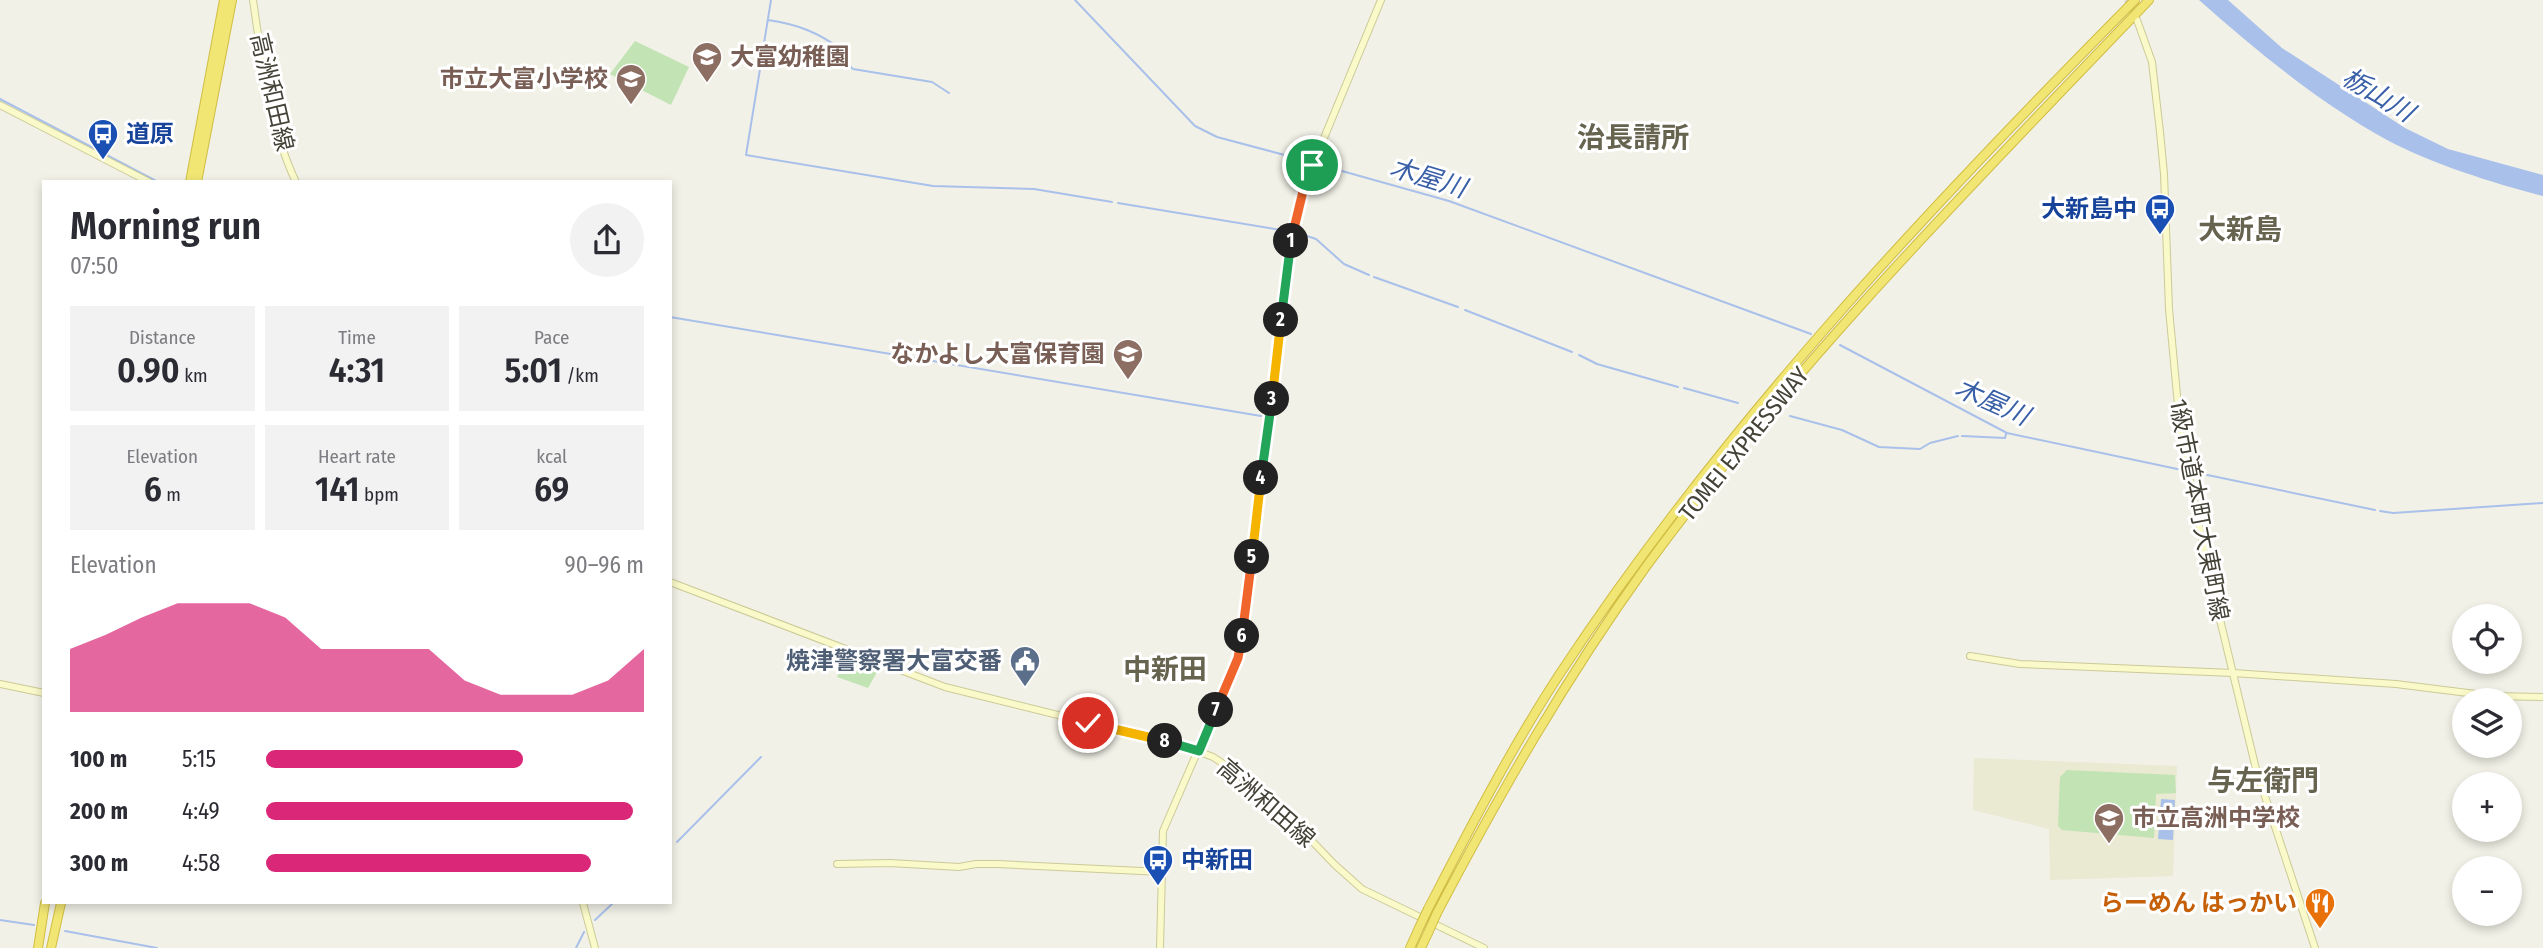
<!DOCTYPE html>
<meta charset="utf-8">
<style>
body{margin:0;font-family:"Fira Sans Condensed","Noto Sans JP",sans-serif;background:#f2f2f3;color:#2b2b33;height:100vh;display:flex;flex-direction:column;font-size:26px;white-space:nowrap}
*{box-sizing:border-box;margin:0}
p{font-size:23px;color:#7c7c81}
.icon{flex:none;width:38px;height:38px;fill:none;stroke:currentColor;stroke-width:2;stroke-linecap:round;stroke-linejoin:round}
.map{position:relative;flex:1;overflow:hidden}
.sheet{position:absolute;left:42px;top:180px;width:630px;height:724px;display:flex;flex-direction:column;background:#fff;border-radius:0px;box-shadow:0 4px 10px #0003}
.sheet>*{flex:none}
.fabs{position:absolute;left:2452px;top:604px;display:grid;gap:14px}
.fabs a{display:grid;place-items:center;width:70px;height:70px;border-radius:50%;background:#fff;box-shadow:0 4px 10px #0003;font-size:35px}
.pin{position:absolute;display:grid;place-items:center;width:60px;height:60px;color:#fff;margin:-30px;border:4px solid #fff;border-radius:50%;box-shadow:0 2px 7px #0007}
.km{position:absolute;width:35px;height:35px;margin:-18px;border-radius:50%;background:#222;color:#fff;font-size:19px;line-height:35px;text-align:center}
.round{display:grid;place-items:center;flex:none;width:74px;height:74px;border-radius:37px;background:#f2f2f3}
.head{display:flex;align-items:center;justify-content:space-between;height:119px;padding:0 28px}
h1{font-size:38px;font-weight:600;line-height:52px}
.metrics{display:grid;grid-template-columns:repeat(3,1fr);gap:10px;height:119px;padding:7px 28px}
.metrics div{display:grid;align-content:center;border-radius:0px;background:#f2f2f3;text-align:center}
.metrics b{font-size:35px;font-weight:600}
.metrics small{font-size:19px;font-weight:400}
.metrics p{font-size:19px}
.chart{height:196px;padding:14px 28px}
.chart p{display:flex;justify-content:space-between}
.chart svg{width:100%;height:126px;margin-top:7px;fill:#db2777;opacity:.7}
ul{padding:0 28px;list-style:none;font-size:23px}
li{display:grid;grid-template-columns:112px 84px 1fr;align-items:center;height:52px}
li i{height:18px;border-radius:9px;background:#db2777}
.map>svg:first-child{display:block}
</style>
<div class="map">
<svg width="2543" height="948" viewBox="0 0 2543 948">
<rect width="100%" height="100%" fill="#f2f1e7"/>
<path fill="#eae9d2" d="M1974 758 2177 766 2173 876 2050 880 2049 829 1973 810Z"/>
<path fill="#c2e3b3" d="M635 41 689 67 671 105 610 74Z
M847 654 880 667 868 688 837 677Z
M2067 770 2175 775 2176 793 2156 794 2154 838 2062 830 2058 826 2060 777Z"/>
<path fill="#a9c0ea" d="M2199 0H2228L2282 48 2405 128 2448 149 2543 175V196C2492 183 2433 164 2387 140 2318 102 2258 52 2199 0Z
M2161 799 2175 800 2173 840 2158 839Z"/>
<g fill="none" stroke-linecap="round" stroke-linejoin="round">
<path stroke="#a9c0ea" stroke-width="2" d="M1075 0 1195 126 1217 137 1311 162
M768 20C796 24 818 32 842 50 848 56 846 64 853 69L932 82 949 93
M761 62 771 0
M760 69 746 155 933 186 1034 189 1112 202
M0 99 158 182
M1317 164 1449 201 1811 334
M1118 203 1287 231
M1298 233 1316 239 1344 264 1369 275
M1374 277 1458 307
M1465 310 1572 352
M670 317 1261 416
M1840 345 2007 433 2182 470
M1579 355 1597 364 1678 387
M1684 388 1738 403
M1790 416 1842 430 1879 447 1920 449 1930 443 1958 436
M1962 436 2005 438 2006 434
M2193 472 2375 510
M2380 511 2393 513 2543 503
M677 842 761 757
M0 920 34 925
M595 920 613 903
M65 931 157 948
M576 948 584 932"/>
<path stroke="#cfcec4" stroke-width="6" stroke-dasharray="6 3" stroke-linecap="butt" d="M2127 0 2136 19"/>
<g stroke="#cbca98" stroke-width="8">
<path id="secondary" d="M253 0C261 56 271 131 296 182
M2137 20 2152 62 2160 132 2164 174 2169 309 2181 438 2210 578 2256 769 2315 948
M0 105 149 182
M670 582 945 687 1187 747 1213 757 1233 770 1291 819 1334 864 1362 889 1484 948
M1970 656 2020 664 2233 673 2396 684 2492 696 2543 697
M0 684 44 693
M837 864 890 863 959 867 976 864H997L1162 872
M583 903 595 948
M1160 948 1163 831 1238 658 1240 648 1292 234 1312 167 1381 0"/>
</g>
<g stroke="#d0bd44" stroke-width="10">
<path id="highway" d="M190 182 224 0
M197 182 232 0
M1428 909C1469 830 1510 750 1559 675 1722 427 1927 210 2135 0
M1437 913C1500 793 1566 678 1645 568 1795 363 1974 183 2149 0
M38 948 45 903
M51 948 61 903
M1410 948 1419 928
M1421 948 1428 933"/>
</g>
<use href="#secondary" stroke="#faf9ca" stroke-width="6"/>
<use href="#highway" stroke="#f1e573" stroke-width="8"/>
<g stroke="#d0bd44" stroke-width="10" stroke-linecap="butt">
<path id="highway-bridge" d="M1419 928 1428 909
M1428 933 1437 913"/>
</g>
<use href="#highway-bridge" stroke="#f1e573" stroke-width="8"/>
</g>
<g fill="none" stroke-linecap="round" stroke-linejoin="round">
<g stroke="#fff" stroke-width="14">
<path id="split-1" d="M1291 241 1304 187 1312 165"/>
</g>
<g stroke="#fff" stroke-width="14">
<path id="split-2" d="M1281 320 1291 241"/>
</g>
<g stroke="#fff" stroke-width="14">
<path id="split-3" d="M1272 399 1281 320"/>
</g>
<g stroke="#fff" stroke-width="14">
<path id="split-4" d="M1261 478 1272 399"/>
</g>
<g stroke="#fff" stroke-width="14">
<path id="split-5" d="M1252 557 1261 478"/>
</g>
<g stroke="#fff" stroke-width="14">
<path id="split-6" d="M1242 636 1252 557"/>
</g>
<g stroke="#fff" stroke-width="14">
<path id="split-7" d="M1216 710 1238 658 1242 636"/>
</g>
<g stroke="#fff" stroke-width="14">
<path id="split-8" d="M1165 741 1199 751 1216 710"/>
</g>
<g stroke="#fff" stroke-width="14">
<path id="split-9" d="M1088 723 1165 741"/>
</g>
<use href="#split-1" stroke="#f0652b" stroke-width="9"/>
<use href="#split-2" stroke="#22a559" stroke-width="9"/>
<use href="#split-3" stroke="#f5b400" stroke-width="9"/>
<use href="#split-4" stroke="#22a559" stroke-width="9"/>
<use href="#split-5" stroke="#f5b400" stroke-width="9"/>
<use href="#split-6" stroke="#f0652b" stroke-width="9"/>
<use href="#split-7" stroke="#f0652b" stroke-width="9"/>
<use href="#split-8" stroke="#22a559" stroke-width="9"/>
<use href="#split-9" stroke="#f5b400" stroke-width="9"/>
</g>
<defs>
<g id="school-pin" transform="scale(1.575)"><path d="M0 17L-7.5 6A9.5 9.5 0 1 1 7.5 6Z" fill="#8d6e63" stroke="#fff"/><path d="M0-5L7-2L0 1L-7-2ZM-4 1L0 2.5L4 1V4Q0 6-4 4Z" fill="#fff"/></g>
<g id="bus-pin" transform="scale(1.575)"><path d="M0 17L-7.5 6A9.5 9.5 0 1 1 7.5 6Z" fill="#1a4fb4" stroke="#fff"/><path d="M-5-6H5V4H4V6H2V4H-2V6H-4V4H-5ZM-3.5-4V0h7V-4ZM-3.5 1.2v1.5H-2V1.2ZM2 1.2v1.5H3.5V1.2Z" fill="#fff"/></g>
<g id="civic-pin" transform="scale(1.575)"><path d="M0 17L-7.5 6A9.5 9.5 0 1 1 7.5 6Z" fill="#5c6f8a" stroke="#fff"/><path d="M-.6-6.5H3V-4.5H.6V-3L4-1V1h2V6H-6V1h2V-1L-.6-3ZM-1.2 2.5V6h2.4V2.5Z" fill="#fff"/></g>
<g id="restaurant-pin" transform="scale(1.575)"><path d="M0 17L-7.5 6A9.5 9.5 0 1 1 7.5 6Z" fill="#e8710a" stroke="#fff"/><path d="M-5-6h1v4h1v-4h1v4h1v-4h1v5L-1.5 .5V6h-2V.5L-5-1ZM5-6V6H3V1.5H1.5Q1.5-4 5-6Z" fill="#fff"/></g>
</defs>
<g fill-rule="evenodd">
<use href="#school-pin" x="707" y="57"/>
<use href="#school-pin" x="631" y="79"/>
<use href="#bus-pin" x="103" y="134"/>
<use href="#bus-pin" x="2160" y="209"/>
<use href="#school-pin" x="1128" y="354"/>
<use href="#civic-pin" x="1025" y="661"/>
<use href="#school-pin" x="2109" y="818"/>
<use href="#bus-pin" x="1158" y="860"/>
<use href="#restaurant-pin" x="2320" y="903"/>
</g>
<g text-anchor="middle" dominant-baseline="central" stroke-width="6" stroke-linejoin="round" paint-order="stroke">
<g font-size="24" font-weight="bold" fill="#785e54" stroke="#fff" text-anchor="start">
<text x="730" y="57">大富幼稚園</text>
<text x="608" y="79" text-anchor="end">市立大富小学校</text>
<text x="1105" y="354" text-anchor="end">なかよし大富保育園</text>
<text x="2132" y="818">市立高洲中学校</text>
</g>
<g font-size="24" fill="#454237" stroke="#fff">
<text transform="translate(272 92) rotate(77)">高洲和田線</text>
<text transform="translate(1744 444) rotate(-51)">TOMEI EXPRESSWAY</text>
<text transform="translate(2199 510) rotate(79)">1級市道本町大東町線</text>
<text transform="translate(1266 803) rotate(41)">高洲和田線</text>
</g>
<g font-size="24" font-weight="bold" fill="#164399" stroke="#fff" text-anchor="start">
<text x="126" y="134">道原</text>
<text x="2137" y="209" text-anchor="end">大新島中</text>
<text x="1181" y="860">中新田</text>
</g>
<g font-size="24" font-weight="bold" fill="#4e5e75" stroke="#fff" text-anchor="end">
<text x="1002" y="661">焼津警察署大富交番</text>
</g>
<g font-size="24" font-weight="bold" fill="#c56008" stroke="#fff" text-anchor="end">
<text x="2297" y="903">らーめん はっかい</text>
</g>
<g font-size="26" font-style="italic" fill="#395fa7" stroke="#fff">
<text transform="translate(2378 95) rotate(31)">栃山川</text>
<text transform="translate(1428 178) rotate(17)">木屋川</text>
<text transform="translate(1992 402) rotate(24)">木屋川</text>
</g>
<g font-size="28" font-weight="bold" fill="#66634f" stroke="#fff">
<text x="1633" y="137">治長請所</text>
<text x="2240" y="229">大新島</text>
<text x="1165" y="669">中新田</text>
<text x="2263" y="780">与左衛門</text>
</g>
</g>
</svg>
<div class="fabs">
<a><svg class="icon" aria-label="locate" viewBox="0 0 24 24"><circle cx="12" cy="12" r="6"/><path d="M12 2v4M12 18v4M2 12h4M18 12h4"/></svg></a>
<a><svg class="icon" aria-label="layers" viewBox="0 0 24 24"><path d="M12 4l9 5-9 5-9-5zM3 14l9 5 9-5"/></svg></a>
<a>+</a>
<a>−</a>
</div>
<div class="pin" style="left:1312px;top:165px;background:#1e9e55"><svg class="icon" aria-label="arrive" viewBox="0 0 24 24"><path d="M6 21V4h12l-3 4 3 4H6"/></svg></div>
<div class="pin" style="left:1088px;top:723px;background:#d93025"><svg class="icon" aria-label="check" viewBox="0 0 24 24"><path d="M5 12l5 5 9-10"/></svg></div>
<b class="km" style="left:1291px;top:241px">1</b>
<b class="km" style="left:1281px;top:320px">2</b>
<b class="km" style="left:1272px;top:399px">3</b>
<b class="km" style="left:1261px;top:478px">4</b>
<b class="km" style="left:1252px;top:557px">5</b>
<b class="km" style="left:1242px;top:636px">6</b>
<b class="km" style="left:1216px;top:710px">7</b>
<b class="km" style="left:1165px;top:741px">8</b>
<section class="sheet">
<div class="head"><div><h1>Morning run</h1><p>07:50</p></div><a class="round"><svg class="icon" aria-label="share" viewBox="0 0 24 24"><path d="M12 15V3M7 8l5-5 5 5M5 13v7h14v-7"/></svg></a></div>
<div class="metrics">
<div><p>Distance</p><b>0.90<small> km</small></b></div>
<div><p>Time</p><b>4:31</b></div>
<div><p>Pace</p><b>5:01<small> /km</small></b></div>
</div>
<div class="metrics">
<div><p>Elevation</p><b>6<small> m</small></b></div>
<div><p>Heart rate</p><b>141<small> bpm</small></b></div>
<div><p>kcal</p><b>69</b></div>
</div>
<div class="chart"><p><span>Elevation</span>90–96 m</p>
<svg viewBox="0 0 160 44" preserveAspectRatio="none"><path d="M0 44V22L10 17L20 11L30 6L40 6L50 6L60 11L70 22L80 22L90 22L100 22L110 33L120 38L130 38L140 38L150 33L160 22V44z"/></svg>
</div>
<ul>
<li><b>100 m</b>5:15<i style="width:68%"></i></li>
<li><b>200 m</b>4:49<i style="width:97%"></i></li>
<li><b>300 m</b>4:58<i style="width:86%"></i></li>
</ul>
</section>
</div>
